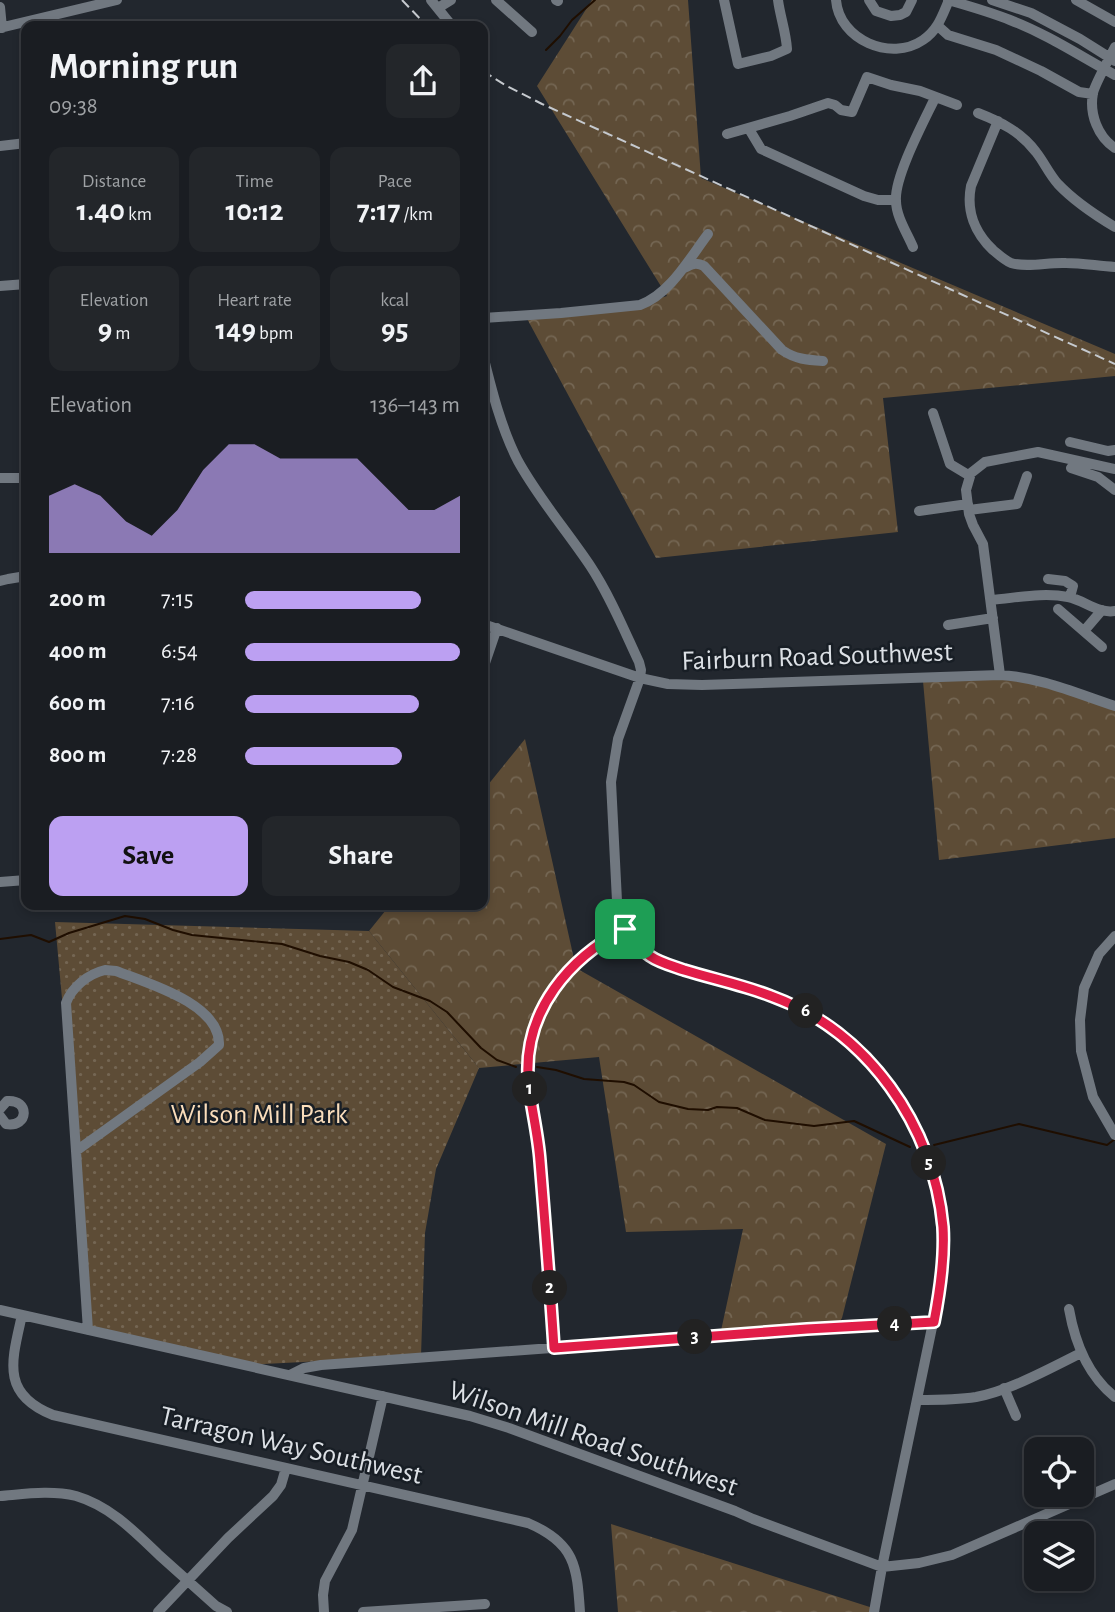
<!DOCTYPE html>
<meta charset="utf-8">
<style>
body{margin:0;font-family:"Alegreya Sans",sans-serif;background:#23262a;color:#f1f3f6;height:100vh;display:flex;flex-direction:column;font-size:26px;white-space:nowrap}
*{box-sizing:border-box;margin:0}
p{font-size:23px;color:#9fa2a5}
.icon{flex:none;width:38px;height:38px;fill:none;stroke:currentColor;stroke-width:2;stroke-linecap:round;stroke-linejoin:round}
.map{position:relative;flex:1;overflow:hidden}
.panel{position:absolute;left:21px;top:21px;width:467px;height:889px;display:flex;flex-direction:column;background:#1a1d22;border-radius:14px;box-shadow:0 4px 10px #0003,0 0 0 2px #383b40}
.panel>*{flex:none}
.buttons{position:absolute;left:1024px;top:1437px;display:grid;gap:14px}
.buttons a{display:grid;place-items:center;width:70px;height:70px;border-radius:14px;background:#1a1d22;box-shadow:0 4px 10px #0003,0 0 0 2px #383b40;font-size:35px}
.pin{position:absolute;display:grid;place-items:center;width:60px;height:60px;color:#fff;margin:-30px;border-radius:14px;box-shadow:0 4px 10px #0006}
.km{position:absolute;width:35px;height:35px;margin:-18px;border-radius:50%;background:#222;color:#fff;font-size:19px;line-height:35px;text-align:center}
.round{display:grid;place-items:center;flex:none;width:74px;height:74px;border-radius:14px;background:#23262a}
.overview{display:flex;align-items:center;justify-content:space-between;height:119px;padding:0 28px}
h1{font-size:38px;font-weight:700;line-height:52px}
.stats{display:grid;grid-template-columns:repeat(3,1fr);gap:10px;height:119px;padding:7px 28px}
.stats div{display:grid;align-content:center;border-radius:14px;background:#23262a;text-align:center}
.stats b{font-size:30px;font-weight:700}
.stats small{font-size:19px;font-weight:400}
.stats p{font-size:19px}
.chart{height:196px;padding:14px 28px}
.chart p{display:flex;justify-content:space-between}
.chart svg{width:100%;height:126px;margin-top:7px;fill:#bca0f2;opacity:.7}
.action{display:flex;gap:14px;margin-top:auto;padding:14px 28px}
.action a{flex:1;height:80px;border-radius:14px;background:#bca0f2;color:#111;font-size:28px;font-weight:700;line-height:80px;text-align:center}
.action a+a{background:#23262a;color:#f1f3f6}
ul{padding:0 28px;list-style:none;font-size:23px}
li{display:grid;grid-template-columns:112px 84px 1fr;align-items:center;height:52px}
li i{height:18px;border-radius:9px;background:#bca0f2}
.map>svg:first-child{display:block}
</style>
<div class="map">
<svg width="1115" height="1612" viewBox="0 0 1115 1612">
<defs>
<pattern id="grass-dots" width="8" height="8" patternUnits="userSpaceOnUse" patternTransform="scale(1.75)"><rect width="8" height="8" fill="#5d4c36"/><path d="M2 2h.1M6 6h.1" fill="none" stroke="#746653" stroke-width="1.8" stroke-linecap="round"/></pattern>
<pattern id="forest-crowns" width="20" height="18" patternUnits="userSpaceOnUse" patternTransform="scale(1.75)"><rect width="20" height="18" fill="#5d4c36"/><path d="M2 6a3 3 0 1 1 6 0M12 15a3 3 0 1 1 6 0" fill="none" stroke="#746653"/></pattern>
</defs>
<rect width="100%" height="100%" fill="#22272e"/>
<path fill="url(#grass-dots)" d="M55 922 369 931 479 1068 436 1169 425 1233 421 1356 246 1365 85 1330 82 1217Z"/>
<path fill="url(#forest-crowns)" d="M592 0H688L701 178 1115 354V376L883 398 898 532 656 558 524 313 647 302 667 296 537 86Z
M1025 675 1115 704V838L939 860 923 681Z
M525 739 576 968 886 1144 842 1318 835 1329 719 1340 743 1229 626 1232 599 1057 479 1068 369 931 390 905H483V791Z
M611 1524 876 1609 875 1612H618Z"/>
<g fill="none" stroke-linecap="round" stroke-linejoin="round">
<path stroke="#1f0e00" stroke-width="2" d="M546 50 560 36 572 20 595 0
M0 939 31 935 49 942 69 933 125 916 145 919 173 930 192 935 282 944 320 956 349 962 368 970 393 987 430 1001 447 1012 481 1048 497 1060 516 1067
M537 1067 556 1070 584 1079 624 1082 634 1085 659 1102 688 1109 708 1110 717 1107 737 1108 765 1120 814 1126 854 1121 910 1147
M934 1145 1019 1124 1107 1145 1115 1139"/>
<path stroke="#717880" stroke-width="10" d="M431 0 452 26
M496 0 532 32
M556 0 558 1
M724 0 738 64 771 56 787 49C786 32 780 16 778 0
M836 0C839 40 891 62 923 40 938 30 942 16 949 0
M869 0 876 11 891 16 900 15 906 12 912 0
M948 0C969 6 990 12 1010 20 1047 34 1080 56 1115 75
M992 0 1031 13 1080 39 1115 61
M1076 0 1115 22
M0 7 2 28
M438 8 451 0
M938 26 948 35 996 50 1041 71 1079 92 1093 94
M0 28 117 0
M1115 47C1110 57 1095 84 1093 93 1089 114 1098 137 1115 148
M978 113C1001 122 1021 132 1036 152 1044 162 1049 174 1058 184 1074 201 1095 215 1115 227
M998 121 971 186C966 211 975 233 993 250 999 255 1004 260 1011 263 1028 268 1048 262 1066 263 1082 263 1098 266 1115 267
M749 129 761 149 864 196 878 200H895
M727 134 790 116 828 103 835 105 841 110 852 112 867 77 891 85 920 91 957 105
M0 146 26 143
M913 247C907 233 896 216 896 201 894 177 924 121 935 98
M684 268C692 264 696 262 704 266L782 350C795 359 807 360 823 361
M0 286 26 284
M483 318 561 313 640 305C670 294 689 259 708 234
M483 355C492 391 501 428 518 461 539 499 567 531 591 567 610 596 624 630 639 662L641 670 640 678 618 739 611 782 617 901C621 919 627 935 640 948 653 961 670 966 687 971 721 982 757 989 789 1003 815 1014 838 1032 858 1052 927 1118 949 1195 940 1289L882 1567 874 1612
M933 413 950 464 970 476
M1070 442 1108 451 1115 450
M1071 468 1098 477 1115 490
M0 478H26
M969 510 1017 504 1027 476
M919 511 968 504
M1048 579 1065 581 1073 586 1070 597
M0 581 8 579 26 576
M991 600C1016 598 1043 592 1068 597 1084 600 1098 614 1115 611
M1058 609 1102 647
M483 624 640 678 668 684 702 685 1000 675C1040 677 1078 694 1115 706
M948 625 993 618
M1084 631 1102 610
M483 669 497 628
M1000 675 983 544 973 525 969 514 966 490 971 473 985 462 1038 452 1115 469
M0 882 26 880
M1115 936 1099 954 1084 988 1080 1020 1081 1051 1093 1097 1115 1135
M105 970 116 971C147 983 221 1004 219 1045L200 1062 76 1151 66 1003C72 987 88 974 105 970Z
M0 1109 7 1101C30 1099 29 1128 6 1124L0 1116
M76 1151 88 1330
M1069 1309C1075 1343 1087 1375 1115 1397
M0 1310 470 1416 509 1428 735 1511 753 1519 882 1567 919 1563 952 1555 1115 1484
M22 1315C12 1360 0 1394 53 1415L528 1523C575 1543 577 1566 580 1612
M554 1347C550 1285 545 1223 540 1161 538 1132 530 1104 528 1076 525 1011 570 957 625 929
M290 1375 304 1368 321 1365 807 1329 934 1322
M1004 1388 1016 1416
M917 1400C937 1400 957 1400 976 1397 1009 1391 1051 1368 1081 1353
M0 1496C25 1494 51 1490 76 1496 110 1506 134 1531 159 1555 178 1572 197 1589 216 1606L227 1612
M158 1612 228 1538 273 1496 281 1485 286 1468
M324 1612 323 1595 325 1581 352 1530 383 1396
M363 1612 485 1604"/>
<path stroke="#c5c9ce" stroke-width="2" stroke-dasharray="10 5" stroke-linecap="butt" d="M402 0 427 26
M483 71 505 85 542 104 1115 364"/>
</g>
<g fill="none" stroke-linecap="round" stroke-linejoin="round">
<g stroke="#fff" stroke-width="14">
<path id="route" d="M625 929C632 939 639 949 650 956 660 963 673 966 684 970 713 979 743 985 771 996 868 1031 934 1126 943 1227 945 1259 940 1291 934 1322L807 1329 554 1348C550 1285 545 1223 540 1161 538 1132 530 1104 528 1076 525 1010 569 958 625 929Z"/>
</g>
<use href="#route" stroke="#e11d48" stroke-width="9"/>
</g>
<g text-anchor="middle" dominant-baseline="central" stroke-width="5" stroke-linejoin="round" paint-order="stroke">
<g font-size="28" fill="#dce0e5" stroke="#181e25">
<text transform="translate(817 657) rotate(-2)">Fairburn Road Southwest</text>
<text transform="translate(593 1439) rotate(19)">Wilson Mill Road Southwest</text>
<text transform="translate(291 1446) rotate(13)">Tarragon Way Southwest</text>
</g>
<g font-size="28" fill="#faddbb" stroke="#181e25">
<text x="259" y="1115">Wilson Mill Park</text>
</g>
</g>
</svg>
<div class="buttons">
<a><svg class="icon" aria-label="locate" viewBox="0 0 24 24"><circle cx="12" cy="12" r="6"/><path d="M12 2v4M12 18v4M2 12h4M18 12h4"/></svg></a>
<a><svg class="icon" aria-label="layers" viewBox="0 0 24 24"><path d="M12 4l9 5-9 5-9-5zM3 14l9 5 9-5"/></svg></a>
</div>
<div class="pin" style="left:625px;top:929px;background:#1e9e55"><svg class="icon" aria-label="arrive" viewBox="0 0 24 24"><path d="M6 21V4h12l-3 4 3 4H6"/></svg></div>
<b class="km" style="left:530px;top:1089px">1</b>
<b class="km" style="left:550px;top:1288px">2</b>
<b class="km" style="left:695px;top:1337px">3</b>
<b class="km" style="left:895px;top:1324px">4</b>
<b class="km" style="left:929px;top:1163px">5</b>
<b class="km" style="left:806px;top:1011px">6</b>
<section class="panel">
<div class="overview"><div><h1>Morning run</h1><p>09:38</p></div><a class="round"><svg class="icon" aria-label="share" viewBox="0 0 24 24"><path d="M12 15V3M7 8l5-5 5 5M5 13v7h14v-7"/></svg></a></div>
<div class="stats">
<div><p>Distance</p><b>1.40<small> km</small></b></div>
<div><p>Time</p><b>10:12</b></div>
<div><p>Pace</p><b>7:17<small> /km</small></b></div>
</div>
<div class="stats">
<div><p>Elevation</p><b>9<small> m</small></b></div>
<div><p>Heart rate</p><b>149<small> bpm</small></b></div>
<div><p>kcal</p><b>95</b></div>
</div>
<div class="chart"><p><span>Elevation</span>136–143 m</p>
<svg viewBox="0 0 160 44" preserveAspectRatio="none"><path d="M0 44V24L10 20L20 24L30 33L40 38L50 29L60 15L70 6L80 6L90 11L100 11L110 11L120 11L130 20L140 29L150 29L160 24V44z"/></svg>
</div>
<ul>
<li><b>200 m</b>7:15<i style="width:82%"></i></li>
<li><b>400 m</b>6:54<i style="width:100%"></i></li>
<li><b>600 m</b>7:16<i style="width:81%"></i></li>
<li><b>800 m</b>7:28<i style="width:73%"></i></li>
</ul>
<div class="action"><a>Save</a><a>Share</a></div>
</section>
</div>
